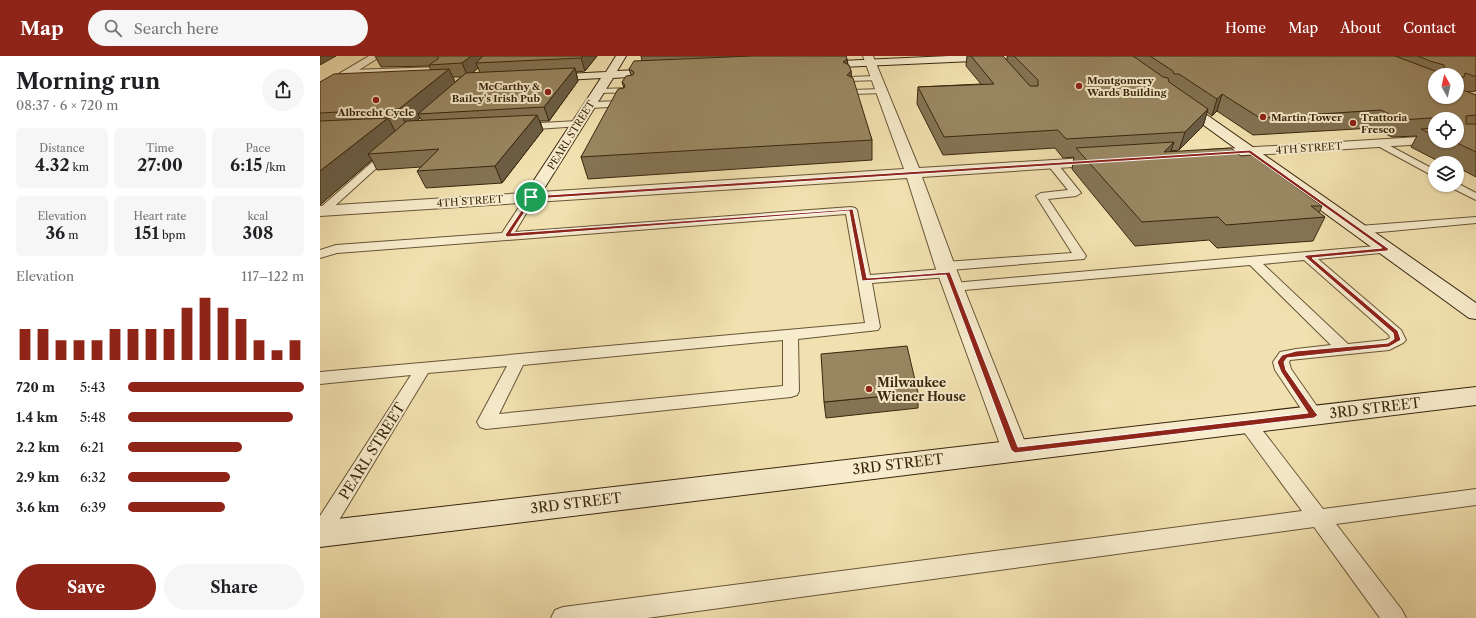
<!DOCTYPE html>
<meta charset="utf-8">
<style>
body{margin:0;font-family:"Libre Caslon Text",serif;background:#f6f6f6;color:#202124;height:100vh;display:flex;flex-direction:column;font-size:15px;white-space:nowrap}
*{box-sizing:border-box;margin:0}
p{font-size:13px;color:#757577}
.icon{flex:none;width:22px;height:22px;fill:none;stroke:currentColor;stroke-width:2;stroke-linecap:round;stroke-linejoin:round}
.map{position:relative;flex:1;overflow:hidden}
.sheet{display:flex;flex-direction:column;background:#fff;width:320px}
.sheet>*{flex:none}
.needle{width:26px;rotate:352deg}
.fabs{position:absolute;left:1108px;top:12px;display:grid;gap:8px}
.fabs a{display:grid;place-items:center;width:36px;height:36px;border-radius:50%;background:#fff;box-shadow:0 1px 3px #0004;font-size:20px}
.pin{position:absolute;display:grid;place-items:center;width:34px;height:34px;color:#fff;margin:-17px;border:2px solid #fff;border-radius:50%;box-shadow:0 1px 4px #0007}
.round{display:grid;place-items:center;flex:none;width:42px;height:42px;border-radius:21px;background:#f6f6f6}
.headline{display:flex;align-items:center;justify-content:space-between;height:68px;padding:0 16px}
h1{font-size:22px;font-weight:800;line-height:30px}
.figures{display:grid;grid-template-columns:repeat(3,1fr);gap:6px;height:68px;padding:4px 16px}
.figures div{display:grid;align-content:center;border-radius:6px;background:#f6f6f6;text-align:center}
.figures b{font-size:17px;font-weight:800}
.figures small{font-size:11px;font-weight:400}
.figures p{font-size:11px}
.chart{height:112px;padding:8px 16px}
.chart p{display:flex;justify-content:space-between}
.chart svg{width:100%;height:72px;margin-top:4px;stroke:#8f2418;stroke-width:6}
.button{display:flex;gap:8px;margin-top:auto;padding:8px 16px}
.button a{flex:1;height:46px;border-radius:24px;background:#8f2418;color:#fff;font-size:16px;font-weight:800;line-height:46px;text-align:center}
.button a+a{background:#f6f6f6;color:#202124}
ul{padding:0 16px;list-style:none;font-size:13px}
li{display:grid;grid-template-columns:64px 48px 1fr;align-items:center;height:30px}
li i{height:10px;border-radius:5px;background:#8f2418}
header{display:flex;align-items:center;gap:24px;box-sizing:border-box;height:56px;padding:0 20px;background:#8f2418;color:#fff}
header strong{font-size:19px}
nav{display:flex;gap:22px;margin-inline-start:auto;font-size:14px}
.search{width:280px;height:36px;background:#f6f6f6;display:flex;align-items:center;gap:10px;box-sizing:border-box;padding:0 14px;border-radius:22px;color:#757577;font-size:15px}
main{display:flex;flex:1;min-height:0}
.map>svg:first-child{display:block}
</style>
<header>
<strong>Map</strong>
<div class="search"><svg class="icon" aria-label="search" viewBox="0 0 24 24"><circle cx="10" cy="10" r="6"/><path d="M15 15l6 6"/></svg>Search here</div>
<nav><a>Home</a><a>Map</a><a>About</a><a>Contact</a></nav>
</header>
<main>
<section class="sheet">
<div class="headline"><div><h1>Morning run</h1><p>08:37 · 6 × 720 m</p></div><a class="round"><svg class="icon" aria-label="share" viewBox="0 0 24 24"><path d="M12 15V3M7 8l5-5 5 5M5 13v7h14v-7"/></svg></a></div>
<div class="figures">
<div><p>Distance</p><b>4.32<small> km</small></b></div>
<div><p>Time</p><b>27:00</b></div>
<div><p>Pace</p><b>6:15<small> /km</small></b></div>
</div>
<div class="figures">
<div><p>Elevation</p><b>36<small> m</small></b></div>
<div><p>Heart rate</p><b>151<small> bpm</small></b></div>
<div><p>kcal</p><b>308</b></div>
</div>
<div class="chart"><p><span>Elevation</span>117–122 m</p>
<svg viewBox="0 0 160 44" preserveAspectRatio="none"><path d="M5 44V25M15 44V25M25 44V32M35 44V32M45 44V32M55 44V25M65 44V25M75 44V25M85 44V25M95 44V12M105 44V6M115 44V12M125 44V19M135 44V32M145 44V38M155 44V32"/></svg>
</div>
<ul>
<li><b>720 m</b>5:43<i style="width:100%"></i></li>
<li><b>1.4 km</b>5:48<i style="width:94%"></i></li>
<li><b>2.2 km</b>6:21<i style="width:65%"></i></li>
<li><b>2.9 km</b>6:32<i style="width:58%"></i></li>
<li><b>3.6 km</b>6:39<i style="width:55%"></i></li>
</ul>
<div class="button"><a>Save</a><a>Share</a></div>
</section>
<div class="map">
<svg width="1156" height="562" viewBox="0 0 1156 562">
<rect width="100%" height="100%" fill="#f2e1b0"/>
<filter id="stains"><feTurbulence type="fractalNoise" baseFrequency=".005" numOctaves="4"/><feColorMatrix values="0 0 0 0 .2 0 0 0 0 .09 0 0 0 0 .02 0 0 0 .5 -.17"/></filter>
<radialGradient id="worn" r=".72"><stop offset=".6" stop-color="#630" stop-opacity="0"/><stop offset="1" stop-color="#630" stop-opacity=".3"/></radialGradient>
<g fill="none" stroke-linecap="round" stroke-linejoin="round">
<g stroke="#675536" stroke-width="2">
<path id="lane" d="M120 11 124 13 113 21 109 19 113 15 29 18 25 16 29 14Z
M556 20 560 22 559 24 529 25 525 23 529 21Z
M313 32 317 34 316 36 279 37 275 35 279 33Z
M561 33H564V37L533 38 529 36 533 34Z
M305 45 309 48 308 50 270 52 266 49 270 46Z
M258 65 261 66 262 68 261 70 201 74 197 71 201 68Z
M1059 84 1115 114V121L1056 89 1054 87 1056 85Z
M69 93 72 94 74 96 72 98 8 156H0V152L66 94Z
M732 105 736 106 761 137 756 140 728 143 766 200 764 203 630 214 635 217 633 220 628 221 552 227 560 271 558 274 478 283 479 335 477 339 471 341 166 373 160 371 157 366 187 310 108 317 7 484 0 487V460L91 319 0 328V316L545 267 526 158 17 197 0 202V194L16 189 182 177 207 139 211 138 216 141 195 176 531 151 535 152 537 154 550 219 623 213 619 210 620 207 625 206 752 197 716 140 721 137 748 134 727 108ZM463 284V330L179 358 203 309Z
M1137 127 1156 137V144L1130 131 1129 129H1137Z
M1156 161V167L1039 178 1035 177 1033 174 1035 171 1039 170Z
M1067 189 1071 190 1073 193 1071 196 998 203 1081 274 1086 284 1083 287 1069 294 970 304 969 306 971 313 1003 359 1000 363 994 365 988 363 955 314 953 306 960 296 976 293 1011 289 930 209 633 235 628 234 626 231 628 228 633 227ZM984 204 1069 279 1070 282 1066 284 1028 288 943 208Z
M927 360 933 362 1003 453 1156 433V449L1016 468 1082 554 1086 562H1060L994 471 327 562H231L235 554 243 551 982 455 921 372 918 367 921 362Z"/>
</g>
<g stroke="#675536" stroke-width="2">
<path id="street" d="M49 0H61L4 36 0 37V29Z
M543 0H553L599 112 783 101 788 102 790 105 788 108 783 109 602 121 635 210 708 394 704 401 695 404 686 401 682 394 615 210 587 122 0 160V150L584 113Z
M1115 80V85H1121L1120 87 887 102 882 101 880 98 882 95 887 94Z"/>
</g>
<g stroke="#39260d" stroke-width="2">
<path id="secondary" d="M296 0H306L297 15 340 13 345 16 340 19 293 22 217 144 211 146 205 144 203 141 281 22 227 25 221 22 227 19 286 16Z
M629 0H703L698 3 499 12 494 9 499 6Z
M860 42 864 43 1156 247V263L1149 262 856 49 854 46 856 43Z
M1156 331V349L0 491V465Z"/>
</g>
<use href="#lane" fill="#f7eccc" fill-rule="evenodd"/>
<use href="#street" fill="#f7eccc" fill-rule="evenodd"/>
<use href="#secondary" fill="#f7eccc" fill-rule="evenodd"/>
</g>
<path fill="#847454" stroke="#39260d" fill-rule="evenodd" d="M55 0H277L265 15 256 16 258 25 229 65H220L223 74 182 127 106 132 97 115 101 111 57 114 52 104 0 149V26L111 14 109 10 61 11ZM158 12 160 17H152ZM133 21H141L135 26ZM100 62 102 64 97 65Z
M321 0H526L528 8 531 15V21L552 84V104L268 123 261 101 304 32 302 26 311 19 309 13 322 5Z
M647 0H683L687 4V0H1156V35L1147 36 1156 39V121L1137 111V107H1130L1125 104 1118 105 1091 91 1097 80 1072 81 1053 72 933 79 897 55 892 60 887 56 883 70 859 94 851 95 921 100 1002 150 999 157 1005 161 993 185 897 192 889 184 815 190 752 113 754 101 743 102 735 92 623 99 597 48 598 31 661 28 646 10ZM1115 19H1137V41H1115ZM1115 63H1137V85H1115Z
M598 337V352L506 362 504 346Z"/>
<path fill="#6b5e45" stroke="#39260d" d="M0 0H16L0 9Z
M151 0H172L156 7 158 12 148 21 142 7Z
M263 0H277L265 15 261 2Z
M527 3 528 18 531 15 532 33 523 6Z
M255 12 258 25 229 65 224 51Z
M129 13 137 30 98 58 100 62 88 73 79 53Z
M902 38 897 55 892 60 897 43Z
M888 53 883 70 859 94 865 76Z
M217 59 223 74 182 127 175 110Z
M68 62 79 82 48 98 52 104 0 149V115Z
M854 86 847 107 844 96Z"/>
<path fill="#998762" stroke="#39260d" d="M118 0H151L142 7 109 9 118 3Z
M163 0H263L261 2 156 7Z
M432 0H526L527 3 523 6 529 9 531 15 527 19 533 22 552 84 261 101 298 33 304 32 305 29 302 26 306 20 313 19 314 16 309 13 314 5Z
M651 0H683L710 30H718V24L694 0H813L843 21 848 22 849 26 888 53 865 76 746 83 738 74 624 81 598 31 674 28Z
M830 0H1075L1123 18 1125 16 1124 9 1110 5 1098 0H1156V20H1154L1145 17 1144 21H1137V19H1115V22H1112L1115 23V41H1137V32L1156 39V59L1146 60V68H1156V96L1135 86 1129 87 1126 85H1137V63H1125V61L1081 64 1061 54 940 62 902 38 897 43 859 18H854L853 15Z
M255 12 224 51 98 58 146 17Z
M129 13 79 53 0 57V26L14 18Z
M217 59 175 110 97 115 119 93 48 98 87 65Z
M68 62 0 115V65Z
M1115 72V80L1101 73Z
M854 86 844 96 911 92 921 100 932 99 1002 150H991L1005 161 906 169 898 161 822 166 756 92Z
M587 290 598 337 504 346 501 298Z"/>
<path fill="#8f2418" stroke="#fff" fill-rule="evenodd" d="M930 94 1069 193 1067 195 992 202 1078 275 1081 284 1069 291 967 302 964 306 966 314 996 357 998 359 994 362 695 397 691 394 626 219 542 225 529 155 187 181 185 179 211 140ZM929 97 1062 192 987 199 984 200 1073 277 1074 283 1068 287 976 295 962 299 957 306 961 316 988 357 698 391 630 216 547 222 533 153 191 177 213 143Z"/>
<g fill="#8f2418" stroke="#f7eccc" stroke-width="1.5">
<circle cx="759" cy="30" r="4"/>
<circle cx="228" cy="36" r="4"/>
<circle cx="56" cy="44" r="4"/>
<circle cx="943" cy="61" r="4"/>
<circle cx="1033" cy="67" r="4"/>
<circle cx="549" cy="333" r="4"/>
</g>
<g text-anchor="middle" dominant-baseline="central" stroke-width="4" stroke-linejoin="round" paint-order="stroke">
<g font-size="10" font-weight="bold" fill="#39260d" stroke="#f7eccc" text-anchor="start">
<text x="767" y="24">Montgomery<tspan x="767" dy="12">Wards Building</tspan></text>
<text x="220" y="30" text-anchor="end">McCarthy &amp;<tspan x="220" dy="12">Bailey's Irish Pub</tspan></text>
<text x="56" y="56" text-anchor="middle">Albrecht Cycle</text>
<text x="951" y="61">Martin Tower</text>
<text x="1041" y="61">Trattoria<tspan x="1041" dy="12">Fresco</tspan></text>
</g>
<g font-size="10" fill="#39260d" stroke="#f7eccc">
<text transform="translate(251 79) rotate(-58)">PEARL STREET</text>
<text transform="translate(989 92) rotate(-4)">4TH STREET</text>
<text transform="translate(150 145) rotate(-4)">4TH STREET</text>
</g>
<g font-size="12" font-weight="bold" fill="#39260d" stroke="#f7eccc" text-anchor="start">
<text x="557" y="326">Milwaukee<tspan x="557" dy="14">Wiener House</tspan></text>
</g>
<g font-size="14" fill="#39260d" stroke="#f7eccc">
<text transform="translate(1055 352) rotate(-7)">3RD STREET</text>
<text transform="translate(52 395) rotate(-58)">PEARL STREET</text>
<text transform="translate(578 408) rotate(-7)">3RD STREET</text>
<text transform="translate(256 447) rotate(-7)">3RD STREET</text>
</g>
</g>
<rect width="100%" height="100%" filter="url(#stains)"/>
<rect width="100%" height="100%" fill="url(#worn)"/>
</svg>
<div class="fabs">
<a><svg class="needle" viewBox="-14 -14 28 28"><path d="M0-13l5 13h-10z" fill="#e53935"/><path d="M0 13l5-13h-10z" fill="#757577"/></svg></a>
<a><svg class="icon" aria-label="locate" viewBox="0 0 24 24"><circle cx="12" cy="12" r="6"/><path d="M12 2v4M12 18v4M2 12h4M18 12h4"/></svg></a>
<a><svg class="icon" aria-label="layers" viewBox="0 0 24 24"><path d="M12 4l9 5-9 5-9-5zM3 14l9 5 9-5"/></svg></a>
</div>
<div class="pin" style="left:211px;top:141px;background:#1e9e55"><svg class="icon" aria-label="arrive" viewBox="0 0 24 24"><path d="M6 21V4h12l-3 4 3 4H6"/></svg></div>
</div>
</main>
